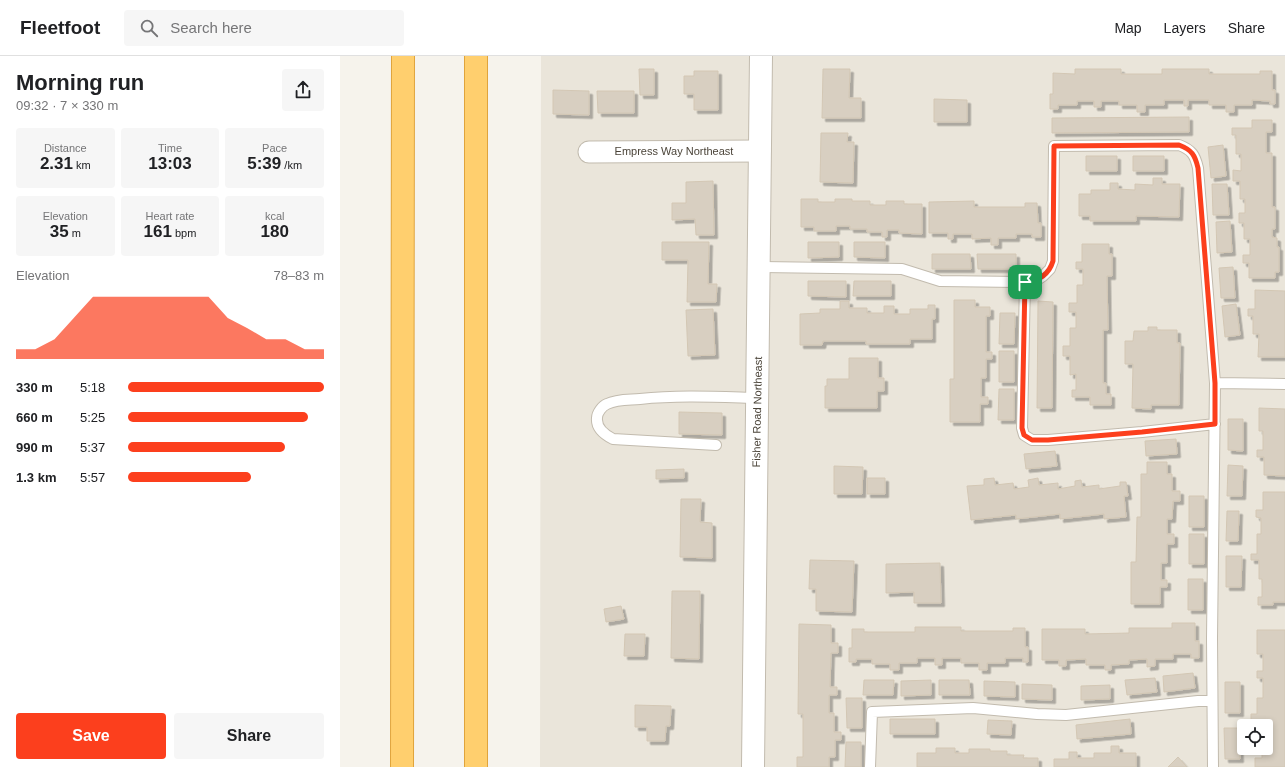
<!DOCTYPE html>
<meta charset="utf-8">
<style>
body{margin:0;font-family:Helvetica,sans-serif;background:#f6f6f6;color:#202124;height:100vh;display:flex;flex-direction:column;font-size:15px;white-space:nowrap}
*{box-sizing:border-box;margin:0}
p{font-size:13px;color:#757577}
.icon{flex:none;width:22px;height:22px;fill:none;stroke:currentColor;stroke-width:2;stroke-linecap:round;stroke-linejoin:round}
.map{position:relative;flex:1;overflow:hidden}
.sheet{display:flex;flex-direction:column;background:#fff;width:340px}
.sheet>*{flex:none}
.fabs{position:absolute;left:897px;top:663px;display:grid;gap:8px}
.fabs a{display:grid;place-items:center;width:36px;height:36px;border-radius:4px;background:#fff;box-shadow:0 2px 6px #0003;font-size:20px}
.pin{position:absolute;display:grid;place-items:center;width:34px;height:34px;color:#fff;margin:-17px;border-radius:8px;box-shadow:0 2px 6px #0006}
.round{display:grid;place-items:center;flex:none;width:42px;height:42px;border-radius:4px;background:#f6f6f6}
.overview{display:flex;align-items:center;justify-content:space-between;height:68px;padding:0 16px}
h1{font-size:22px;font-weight:600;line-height:30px}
.metrics{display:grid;grid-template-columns:repeat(3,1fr);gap:6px;height:68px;padding:4px 16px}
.metrics div{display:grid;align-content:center;border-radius:4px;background:#f6f6f6;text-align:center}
.metrics b{font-size:17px;font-weight:600}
.metrics small{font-size:11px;font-weight:400}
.metrics p{font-size:11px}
.chart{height:112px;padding:8px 16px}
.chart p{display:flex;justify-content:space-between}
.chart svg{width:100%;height:72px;margin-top:4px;fill:#fc3f1d;opacity:.7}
.action{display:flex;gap:8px;margin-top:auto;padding:8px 16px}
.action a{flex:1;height:46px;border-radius:4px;background:#fc3f1d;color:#fff;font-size:16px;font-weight:600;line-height:46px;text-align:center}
.action a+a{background:#f6f6f6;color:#202124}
ul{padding:0 16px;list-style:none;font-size:13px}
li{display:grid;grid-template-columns:64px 48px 1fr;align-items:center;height:30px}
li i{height:10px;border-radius:5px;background:#fc3f1d}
header{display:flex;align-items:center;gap:24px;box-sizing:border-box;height:56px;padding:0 20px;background:#fff;border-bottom:1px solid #e0e0e0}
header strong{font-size:19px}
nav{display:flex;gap:22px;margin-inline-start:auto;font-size:14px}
.search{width:280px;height:36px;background:#f6f6f6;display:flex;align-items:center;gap:10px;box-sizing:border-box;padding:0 14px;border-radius:4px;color:#757577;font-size:15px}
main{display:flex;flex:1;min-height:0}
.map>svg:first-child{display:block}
</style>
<header>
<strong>Fleetfoot</strong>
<div class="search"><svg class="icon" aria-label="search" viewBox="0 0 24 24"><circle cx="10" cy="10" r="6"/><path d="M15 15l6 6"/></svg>Search here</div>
<nav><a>Map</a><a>Layers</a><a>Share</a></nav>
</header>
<main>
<section class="sheet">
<div class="overview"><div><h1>Morning run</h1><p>09:32 · 7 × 330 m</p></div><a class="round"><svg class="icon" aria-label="share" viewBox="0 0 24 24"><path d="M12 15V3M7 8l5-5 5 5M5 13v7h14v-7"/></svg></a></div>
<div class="metrics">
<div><p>Distance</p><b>2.31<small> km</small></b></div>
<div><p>Time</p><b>13:03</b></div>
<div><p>Pace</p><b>5:39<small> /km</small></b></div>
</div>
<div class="metrics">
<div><p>Elevation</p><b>35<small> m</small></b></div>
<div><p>Heart rate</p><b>161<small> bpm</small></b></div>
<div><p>kcal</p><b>180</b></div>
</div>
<div class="chart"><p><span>Elevation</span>78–83 m</p>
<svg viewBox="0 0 160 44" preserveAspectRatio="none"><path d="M0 44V38L10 38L20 32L30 19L40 6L50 6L60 6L70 6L80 6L90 6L100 6L110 19L120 25L130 32L140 32L150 38L160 38V44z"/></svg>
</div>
<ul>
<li><b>330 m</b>5:18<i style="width:100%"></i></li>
<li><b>660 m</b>5:25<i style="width:92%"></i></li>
<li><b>990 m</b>5:37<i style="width:80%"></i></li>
<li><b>1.3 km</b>5:57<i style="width:63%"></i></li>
</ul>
<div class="action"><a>Save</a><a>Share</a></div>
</section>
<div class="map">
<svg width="945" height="711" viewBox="0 0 945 711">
<defs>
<filter id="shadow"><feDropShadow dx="3.5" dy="3.5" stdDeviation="0" flood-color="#0004"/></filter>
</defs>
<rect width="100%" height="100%" fill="#f6f3ec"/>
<path fill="#eae5da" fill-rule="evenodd" d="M201 0H945V711H200ZM904 670H926V692H904Z"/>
<path fill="#d8cfc1" stroke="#d3c7b4" filter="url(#shadow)" d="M299 13H314V39H300Z
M483 13H510L509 42H521V62H482Z
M735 13H781V18H822V13H869V18H920V15H932V34H935V48H930V45L912 44V49H894V56H886V49H869V44H848V50H844V44H824V49H805V56H797V49H779V45H761V51H754V45H737V49H718V53H710V38H713V17L735 18Z
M354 15H378V54H354V38H344V20H354Z
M213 34 249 35V59L213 58Z
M257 35H294V57H258Z
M594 43 627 44V66H594Z
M849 61V76L712 77V62Z
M912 64H932V76H926V97H932V151H935V173H932V181L937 182V191H939V216H935V222H909V207H903V199H910V183H904V167H899V157H905V143H900V125H893V114L901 115V98H896V79H892V72H912Z
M481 77H508L507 86H514L513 127 480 126Z
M883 89 886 120 871 122 868 91Z
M746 100H777V115H746Z
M793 100H824V115H793Z
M813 122H822V128H840L839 161 796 160V165H750V160H739V138H751V134H770V127H778V133L795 134V128L813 129Z
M373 125 374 179H356L355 163 332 164V147H346V126Z
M872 128H887L889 159H873Z
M461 143H478V146H495V143H512V145H530V149H546V145H564V148H582V178L559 177V174H547V181H542V176H527V173H510V170H496V175H474V171H461Z
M634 145V151H685V147H697L698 167H701V181H692V178H676V182H658V189H651V182L632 183V178H613V183H608V177H589V146Z
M890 165 892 196 877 197 876 166Z
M322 186H369L368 228H377L376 246H347L348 204H322Z
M468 186H499V201L468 202Z
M514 186H545V202L514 201Z
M742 188H769V198H772V220H767L768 274H763V327H766V338H771V349H750V341H732V334H736V318L730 319V300H723V290H730V272H736V256H729V247H737V229H743V213H736V206H742Z
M592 198H630L631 213H592Z
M637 198H676V213H638Z
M893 211 895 242H881L879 212Z
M468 225H506V241L468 240Z
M514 225H551V240H513Z
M915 234 945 235V301H918L919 278H913V260H908V253H915Z
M614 244H635V251H650V260H646V296H652V303H646V322H641V341H648V348H640V366H610V323H614Z
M500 245H509V252H527V257H544V250H554V258H570V253H588V249H595V263H592V283H570V288H526V285H483L482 289H460V258L480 257V253H500Z
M698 245 713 246 712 352H697Z
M896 248 900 279 885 281 882 250Z
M373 253 375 299 348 300 346 254Z
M660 257H675L674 288H659Z
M808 271H817V274H837V287H840L839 349H811V353L792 352 793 308H785V285H793L794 275H808Z
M659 295H674V326H659Z
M509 302H538V322H544V335H537V352H485V330H487V323H509Z
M659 333H674V364H658Z
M919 352 945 353V420L924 419V401H917V394H923V375H919Z
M339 356 382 357V379L339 378Z
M888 363H903V395L888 394Z
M836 383 837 398 806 400 805 385Z
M715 395 717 410 686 413 684 398Z
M807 406H827V418H832V435H840V445H833L832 463H827V478H834V488H827V507H821V524H827V531H820V548H791V506H796L797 461H801V418H807Z
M888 409 903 410 902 440H887Z
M494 410 523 411 522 438H494Z
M344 413V422L316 423V414Z
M527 422H545V438H527Z
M654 422 655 429 673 427 674 433 689 431 688 424 698 422 699 429 718 427V433L735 430V425L741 424 742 431 759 429V433L780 430V426H786L788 440H784L786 461 764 463V458L720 463V458L676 463V459L631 464 627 430 644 429V423Z
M923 436H945V546H933V549H918V541H922V523H919V504H911V498H917V478H921V462L916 461V454H923Z
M849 440H864V471H849Z
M341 443H361L360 466 372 467V502L340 501Z
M887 455H899L898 485H886Z
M849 478H864V508H849Z
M886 500H902L901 531H886Z
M470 504 514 505 512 556 476 555V533H469Z
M600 507 601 547H574V536L546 537V508Z
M848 523H863V554H848Z
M332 535H360L359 603 331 602Z
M281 550 284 563 266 566 264 553Z
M832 567H855V585H859V602H851V598H833V603H815V610L807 611V603L789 604V608L771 609V614H765V609H746V603L726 604V610H719V604H702V573H745V578L789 577V572H832Z
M459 568 491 569V587H498V597H491L490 631H497V639H489V657H494V676H501V684H495V701H489V711H457V701H463V658H458Z
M575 571H621V575H673V572H685V591H688V606H683V602H665V607H647V614H639V607H621V602H602V609H595V602H577V607H559V614H550V608H532V603H516V606H509V592H512V573H524V576H575Z
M917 574H945V711H915V702H922V692H926V670H918V666H911V658H917V642H923V622H917V615H923V598H917Z
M285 578H305L304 600H284Z
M853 617 855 632 824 636 823 620Z
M815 622 817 636 787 639 785 624Z
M524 624H554L553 639H523Z
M591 624V639L561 640V625Z
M599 624H629L630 639H599Z
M644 625 675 626V641L644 640Z
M885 626H900V657H885Z
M682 628 712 629V644L682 643Z
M770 629V643L741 644V630Z
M506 642H522V672H507Z
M295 649 331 650 330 670H326L325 685H307V671H295Z
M550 663H595V678H550Z
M790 663 791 678 737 683 736 669Z
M648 664 672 665 671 679 647 678Z
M884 672H899L900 703H885Z
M506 686H521V711H505Z
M771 690H779V697H796V711H714V703H729V696H737V702H754V697H771Z
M596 692H615V697H629V693H650V695H667V699H684L683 702H698V711H577V697H596Z
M838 701 847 711H828Z"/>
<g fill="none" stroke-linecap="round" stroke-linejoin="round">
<g stroke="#c2bbae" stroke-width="12">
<path id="service" d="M418 211 562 213 600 225 685 226H694L703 220 710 213 713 205 714 90 839 89C852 94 855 99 858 112L875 327 872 582 873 711
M685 226 682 372 684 379 692 384H708L802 376 875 368
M875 327 945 328
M376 389 273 383C265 379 256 372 257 362 257 357 262 350 267 348 277 343 289 344 300 343 339 339 378 341 418 342
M530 711 532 656 633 652 697 658 726 659 858 645H872"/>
</g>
<g stroke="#c2bbae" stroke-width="23">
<path id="minor" d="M249 96 420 95"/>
</g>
<g stroke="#c2bbae" stroke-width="24">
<path id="tertiary" d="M413 711 421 0"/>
</g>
<g stroke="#e0a43c" stroke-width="24">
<path id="motorway" d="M136 0V711
M62 711 63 0"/>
</g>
<use href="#service" stroke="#fff" stroke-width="10"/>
<use href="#minor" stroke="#fff" stroke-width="21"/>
<use href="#tertiary" stroke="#fff" stroke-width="22"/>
<use href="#motorway" stroke="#ffcf6e" stroke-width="22"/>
</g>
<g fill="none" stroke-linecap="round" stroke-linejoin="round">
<g stroke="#fff" stroke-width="8">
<path id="route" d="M839 89C852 94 855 99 858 112L875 327V368L802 376 708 384H692L684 379 682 372 685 226C699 225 709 218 713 205L714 90Z"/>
</g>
<use href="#route" stroke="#fc3f1d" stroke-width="5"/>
</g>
<g text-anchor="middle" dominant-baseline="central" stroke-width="3" stroke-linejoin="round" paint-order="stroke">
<g font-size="11" fill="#4b4439" stroke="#fff">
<text x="334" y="95">Empress Way Northeast</text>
<text transform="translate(417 356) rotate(-89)">Fisher Road Northeast</text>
</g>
</g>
</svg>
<div class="fabs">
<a><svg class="icon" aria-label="locate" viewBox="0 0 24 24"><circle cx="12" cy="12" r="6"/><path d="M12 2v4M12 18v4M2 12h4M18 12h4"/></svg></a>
</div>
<div class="pin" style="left:685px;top:226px;background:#1e9e55"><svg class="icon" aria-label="arrive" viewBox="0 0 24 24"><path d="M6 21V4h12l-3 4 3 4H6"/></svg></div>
</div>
</main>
